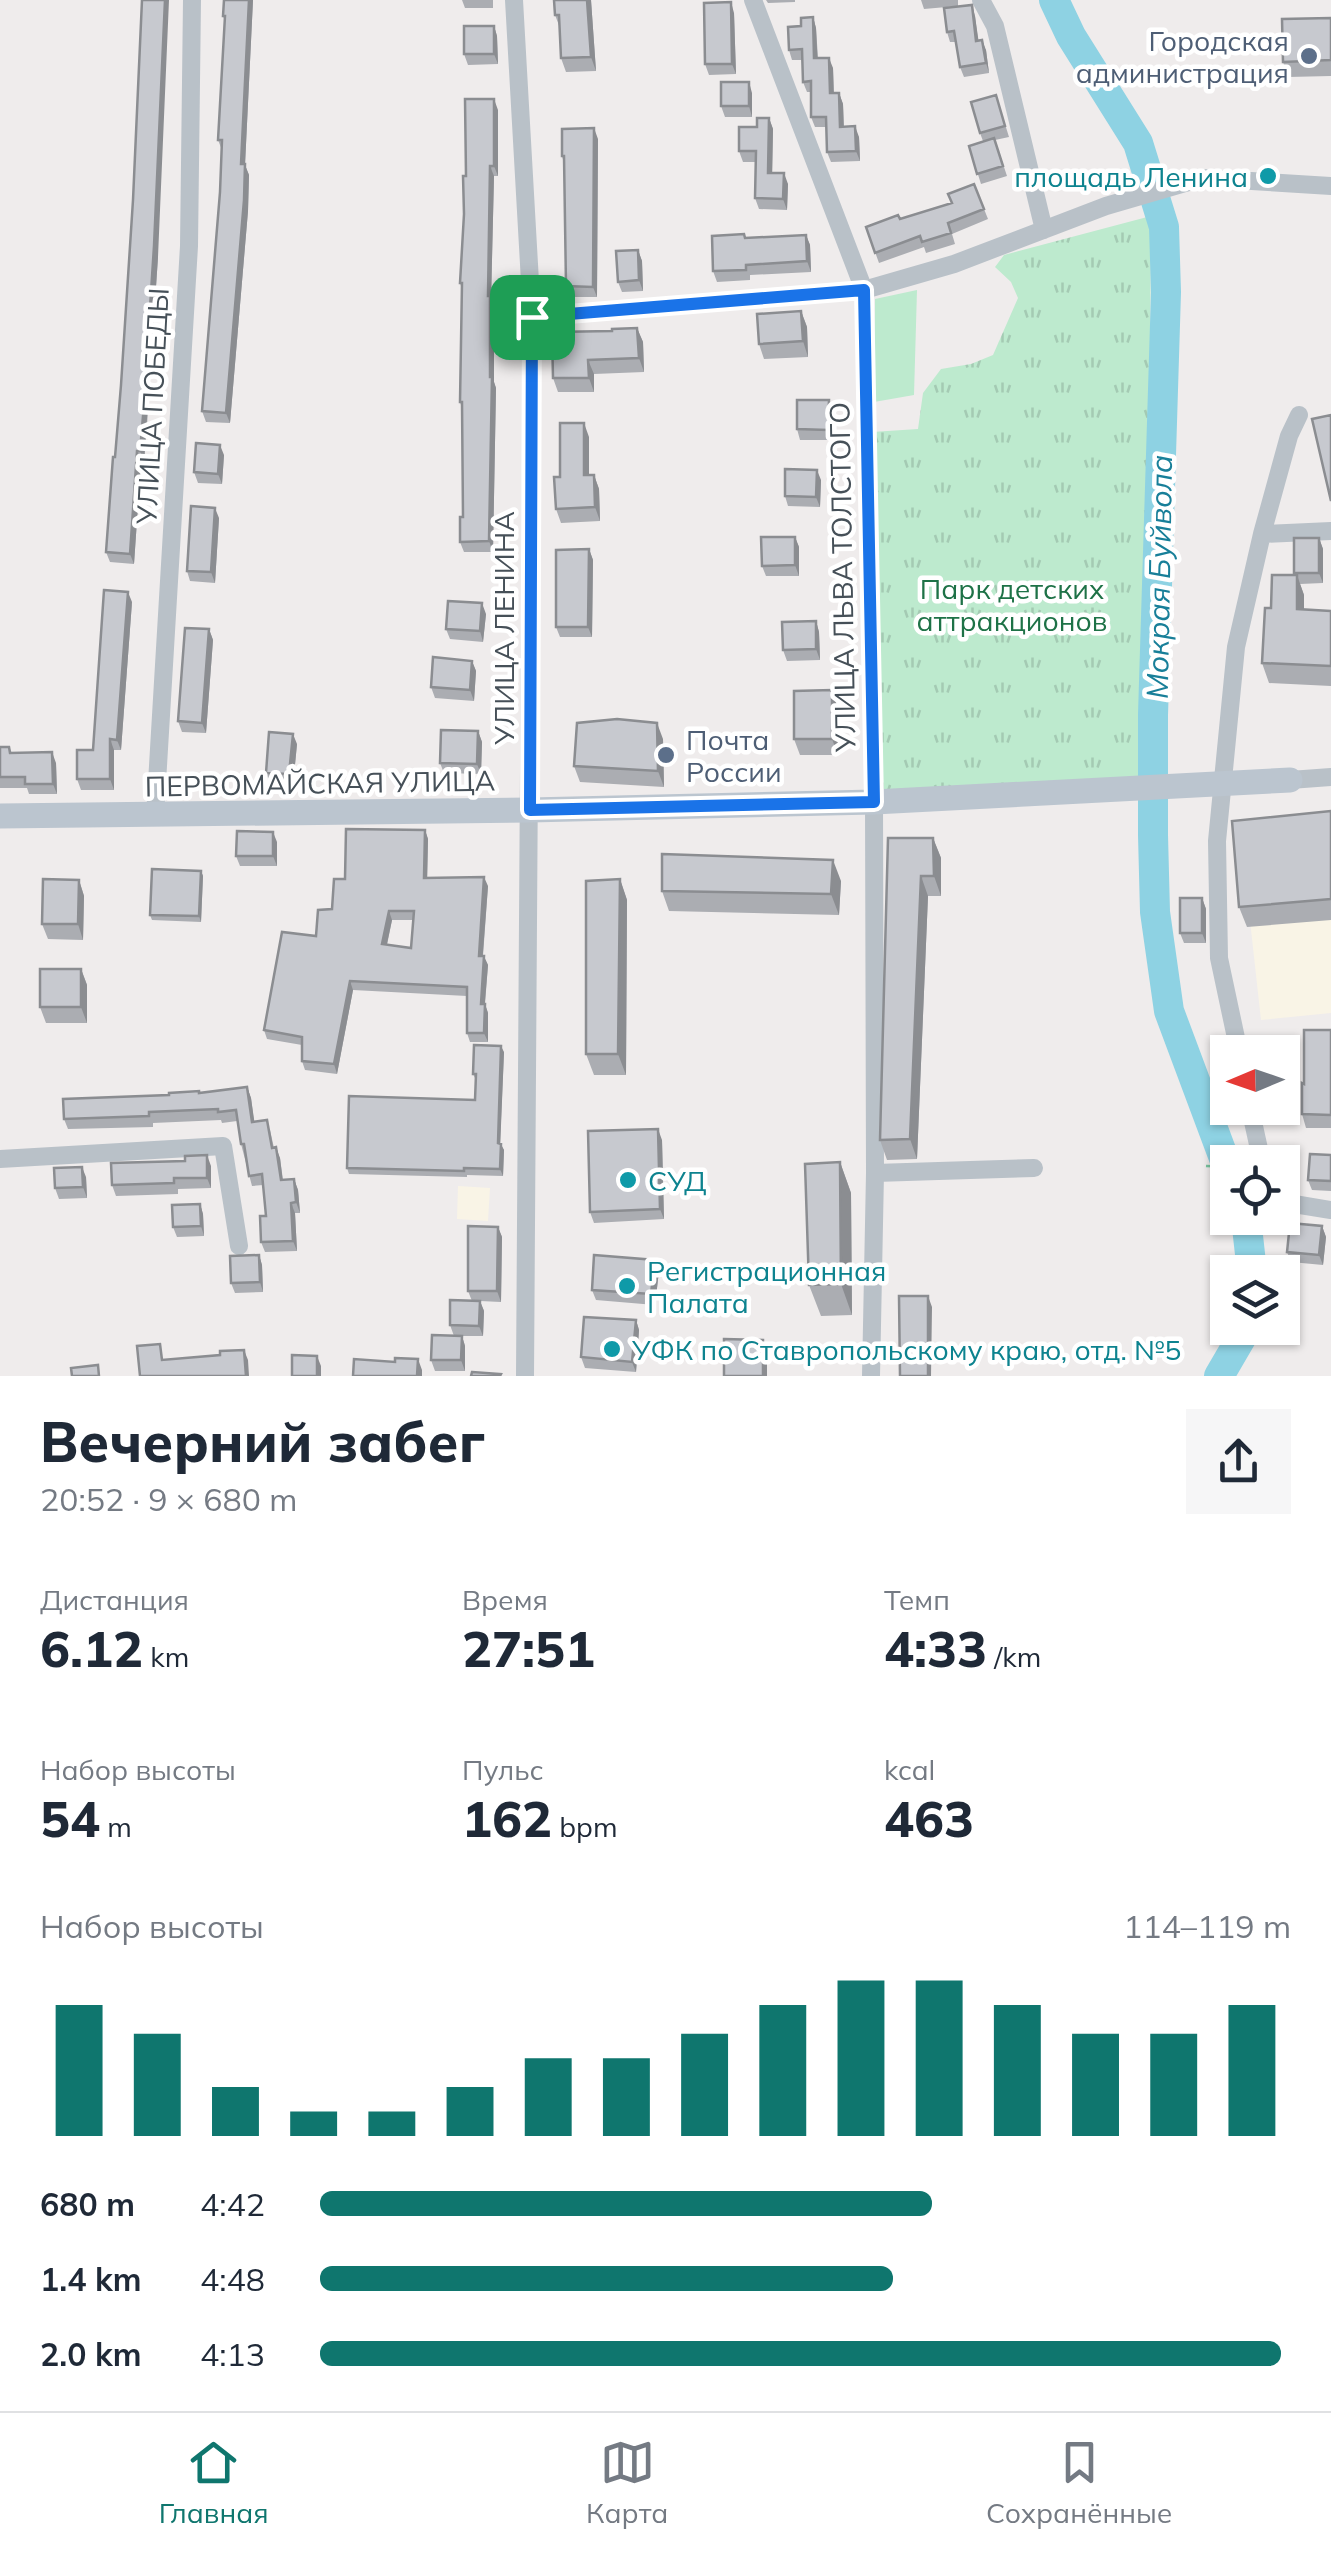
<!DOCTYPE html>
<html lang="ru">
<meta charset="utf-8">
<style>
body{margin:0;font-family:Mulish,sans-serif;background:#f6f6f7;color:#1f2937;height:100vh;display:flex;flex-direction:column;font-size:38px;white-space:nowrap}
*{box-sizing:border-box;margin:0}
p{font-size:32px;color:#747a83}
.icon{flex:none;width:55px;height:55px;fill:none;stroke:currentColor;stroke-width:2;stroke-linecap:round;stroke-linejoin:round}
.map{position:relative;height:1376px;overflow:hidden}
.drawer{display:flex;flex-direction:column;background:#fff;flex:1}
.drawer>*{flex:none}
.needle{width:65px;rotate:268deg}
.tools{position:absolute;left:1210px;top:1035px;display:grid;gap:20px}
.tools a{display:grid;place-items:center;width:90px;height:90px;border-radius:0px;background:#fff;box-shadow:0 2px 8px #0004;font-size:50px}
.pin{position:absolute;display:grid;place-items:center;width:85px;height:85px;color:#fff;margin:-42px;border-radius:20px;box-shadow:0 5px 15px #0006}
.round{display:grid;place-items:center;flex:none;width:105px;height:105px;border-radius:0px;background:#f6f6f7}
.summary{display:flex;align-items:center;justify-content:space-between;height:170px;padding:0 40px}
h1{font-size:55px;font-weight:800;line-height:75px}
.stats{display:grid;grid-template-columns:repeat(3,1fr);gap:15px;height:170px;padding:10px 40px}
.stats div{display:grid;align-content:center}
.stats b{font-size:50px;font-weight:800}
.stats small{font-size:28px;font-weight:400}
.stats p{font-size:28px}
.chart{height:280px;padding:20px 40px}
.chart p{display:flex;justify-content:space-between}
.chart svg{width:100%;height:180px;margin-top:10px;stroke:#0f766e;stroke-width:6}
ul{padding:0 40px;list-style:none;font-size:32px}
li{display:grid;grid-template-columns:160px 120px 1fr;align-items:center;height:75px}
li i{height:25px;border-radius:12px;background:#0f766e}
.tab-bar{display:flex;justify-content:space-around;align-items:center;height:140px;border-top:2px solid #e0e1e3;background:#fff;font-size:28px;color:#747a83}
.tab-bar a{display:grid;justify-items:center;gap:5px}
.tab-bar .on{color:#0f766e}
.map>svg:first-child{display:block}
</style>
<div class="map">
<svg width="1331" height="1376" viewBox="0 0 1331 1376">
<defs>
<pattern id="park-tufts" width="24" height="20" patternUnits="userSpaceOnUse" patternTransform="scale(2.5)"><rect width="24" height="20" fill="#bdeace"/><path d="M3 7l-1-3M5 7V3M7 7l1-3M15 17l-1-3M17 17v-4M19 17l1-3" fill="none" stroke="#a4cab3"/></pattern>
</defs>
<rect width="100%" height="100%" fill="#efecec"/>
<path fill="#f9f4e6" d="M1331 820V1013L1261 1020 1240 830Z
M458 1186 490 1188 488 1221 457 1219Z"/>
<path fill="url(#park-tufts)" d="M1151 216 1147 776 880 796 872 432 918 429 923 393 941 369 971 364 993 355 1018 298 1011 282 995 267 1004 255Z"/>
<path fill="#bdeace" d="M917 290 914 395 874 402 875 299Z"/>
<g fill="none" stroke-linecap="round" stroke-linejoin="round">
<path stroke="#8ed2e3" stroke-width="30" d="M1054 0 1071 36 1138 143 1164 227 1166 292 1153 715V835L1155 912 1169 1011 1228 1169
M1246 1218 1252 1272
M1219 1376 1247 1328"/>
<path stroke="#79c59f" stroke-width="2.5" stroke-dasharray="8 5" stroke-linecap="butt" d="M1206 1166 1228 1167"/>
<path stroke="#b9c1c8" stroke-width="18" d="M514 0 532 317 525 1376
M753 0 864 290 874 802 875 1173
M981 0 995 26 1044 230
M532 317 864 290 954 264 1106 206 1202 178 1331 186
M1262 534 1289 436 1299 415
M1290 780 1331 777
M155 816 189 246 192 0
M1239 1052 1219 958 1217 841 1236 647 1262 534 1331 531
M1250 1108 1259 1149 1264 1162
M0 1159 223 1146 239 1246
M1282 1194 1294 1204 1331 1210
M871 1376 875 1173 1034 1168"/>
<path stroke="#bbc5cf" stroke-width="25" d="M0 816 530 810 874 802 1290 780"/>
</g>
<path fill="#abadb2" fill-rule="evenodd" d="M224 0H253L245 165 249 175 248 211 230 423 206 422 202 411 220 192 222 150 218 140 225 21 223 16Z
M462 0H493V8H465Z
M554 0H591L596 71 566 72 561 58 560 28 555 15Z
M766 0H795V2L768 3Z
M921 0H958V6L924 9Z
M734 13 736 74 709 75 705 64Z
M975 16 978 40 986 50 989 73 964 77 960 67 956 42H950L947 32Z
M813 17 816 28 818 58 833 68 834 93H839L843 104 844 126 859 137 860 161 831 162 827 152 826 127H815L811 117V92H807L803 82 802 60H792L789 50 801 26Z
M1331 18V76L1288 77 1283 62Z
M494 26 497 36 498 64 468 65 464 54Z
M752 93V117H725L721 106Z
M996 95 1009 137 995 140 1007 176 981 184 969 146 983 141 980 133Z
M498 110V176H494L491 301 494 306V382L496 388 493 552H464L460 542 463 517 462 408 460 402 462 289 460 283 466 176Z
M769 118 773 129 772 173 788 184 787 210 759 209 755 198 756 162H743L739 151 757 127Z
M598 139 597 297H570L566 286 564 163 562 156Z
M974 184 988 219 952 234 955 244 926 253 924 247 879 263 866 227 900 219 952 203Z
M133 200 158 257 147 426 144 462H141L134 564 110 562 106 552 121 385Z
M806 235 810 245 811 272 750 275V280L717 282 713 271 746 238Z
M638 250 642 261 643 291 622 292 618 282Z
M801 311 807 327 808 357 764 359 759 344Z
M637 328 643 342 644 372 594 374V392H558L553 378 612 331Z
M829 400 832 410V440H800L797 429Z
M589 437V475H594L599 489 600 521 561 523 556 509 560 477Z
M224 455 222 484 198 483 194 472Z
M821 480 820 507 788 506 785 496Z
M219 518 215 583 190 581 187 571Z
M795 537 799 547V576H766L762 566Z
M1319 538 1323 549V583L1300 584 1304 595V609L1331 611V686L1269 683 1262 663 1295 575 1294 573Z
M589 549 593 560 592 637H560L556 627Z
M132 602 121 750H114V790H81L77 779 93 750Z
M486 614 483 642 450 639 446 629Z
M816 621 819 632 820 660 787 661 783 650Z
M209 629 213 640 206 733 182 732 178 721Z
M472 661 476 671 474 701 435 698 431 687Z
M837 706 838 755H800L794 739Z
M478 731 482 742 481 774 444 773 440 763Z
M663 739 664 787 580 782 574 766Z
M297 744 293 785 270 783 266 773Z
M0 747H9L12 753 56 763 57 794H29L27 788H0Z
M1331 811V920L1247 927 1239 907Z
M425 830 428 839 427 878 488 886 483 956 488 965 485 1004 488 1013V1042H470L467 1033V996L353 990 337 1074 305 1070 302 1061V1045L267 1039 264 1030 332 909 345 879ZM392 920H413L411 948 387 945Z
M888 838H933L941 858V896H928L917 1159 887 1160 880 1140Z
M277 842V866H240L236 856Z
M201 871 203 876 201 922 152 920 150 915Z
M620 879 627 900 626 1075H594L586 1054Z
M79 880 84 896 83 940 48 939 42 924Z
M841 881 839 915 669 911 662 891Z
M1202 898 1206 909V943H1184L1180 933Z
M81 969 87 985V1023H46L40 1007Z
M1331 1030V1128H1306L1302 1114 1304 1084Z
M504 1052 500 1144 504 1150 503 1176 467 1175V1177L349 1174 347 1168 475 1100 476 1080 473 1074Z
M247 1087 251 1098 254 1122 270 1130 274 1148 280 1158 283 1180 294 1179 298 1190 300 1213H295L297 1251 265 1252 261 1242 266 1216 263 1185 252 1186 241 1144 237 1121 222 1123 221 1120 153 1123V1127L68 1129 64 1119 199 1093Z
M662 1140 664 1219 594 1223 590 1212Z
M1331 1155V1191L1312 1190 1308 1180Z
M840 1162 851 1193 852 1315 821 1316 809 1285Z
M211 1166V1188L178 1189V1194L116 1196 112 1185Z
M86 1177 87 1198 59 1199 55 1188Z
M200 1204 203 1214 204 1236 177 1237 173 1227Z
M1322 1226 1326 1237 1323 1265 1291 1262 1287 1252Z
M498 1227 502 1237 501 1302 480 1301 484 1311 483 1336H462L465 1346V1371H435L431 1360 454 1336 450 1325 472 1301 468 1291Z
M259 1255 262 1265 263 1292 235 1293 231 1283Z
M659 1271 655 1305 596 1300 592 1290Z
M636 1320 639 1330 636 1372 585 1368 581 1357Z"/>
<path fill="#8b8d91" d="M165 0H169L158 257 144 462 140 451Z
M249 0H253L245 165 249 175 248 211 230 423 226 413Z
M587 0H591L596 71 591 57Z
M731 2 734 13 736 74 732 64Z
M972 5 975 16 980 51 976 41Z
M813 17 816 28 818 69 814 58Z
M494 26 497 36 498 64 494 54Z
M982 40 986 50 989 73 986 63Z
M829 58 833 68 834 104 830 93Z
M749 82 752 93V117L749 106Z
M839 93 843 104 844 137 840 127Z
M494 99 498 110V176L494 166Z
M769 118 773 129 772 183 768 173Z
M855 126 859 137 860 161 856 151Z
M594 128 598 139 597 297 593 287Z
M490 166 494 176 491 301 494 306V382L496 388 493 552 489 541 490 377 488 296Z
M784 173 788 184 787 210 783 199Z
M806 235 810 245 811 272 807 261Z
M638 250 642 261 643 291 639 280Z
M801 311 807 327 808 357 803 341Z
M637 328 643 342 644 372 639 358Z
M588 360 594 374V392L589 378Z
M829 400 832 410V440L828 430Z
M584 423 589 437V489L584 475Z
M220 445 224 455 222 484 218 474Z
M137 451 141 462 134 564 130 554Z
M817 470 821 480 820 507 816 497Z
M594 475 599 489 600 521 595 507Z
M215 508 219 518 215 583 211 572Z
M795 537 799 547V576L795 565Z
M1319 538 1323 549V583L1319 573Z
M589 549 593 560 592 637 588 627Z
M1297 575 1304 595V629L1297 609Z
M128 592 132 602 121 750 117 740Z
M482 603 486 614 483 642 480 631Z
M816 621 819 632 820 660 816 649Z
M209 629 213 640 206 733 202 723Z
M472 661 476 671 474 701 470 690Z
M832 690 837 706 838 755 832 739Z
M657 723 663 739 664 787 658 771Z
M478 731 482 742 481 774 477 764Z
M293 734 297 744 293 785 289 774Z
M110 739 114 750V790L110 779Z
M52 752 56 763 57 794 53 784Z
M425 830 428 839 427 887 424 878Z
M273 832 277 842V866L273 856Z
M933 838 941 858V896L934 876Z
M833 860 841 881 839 915 831 894Z
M201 871 203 876 201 922 199 916Z
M921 876 928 896 917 1159 910 1139Z
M484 877 488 886 482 965 479 956Z
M620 879 627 900 626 1075 618 1054Z
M79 880 84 896 83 940 78 924Z
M1202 898 1206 909V943L1202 933Z
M389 911 392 920 385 953 382 944Z
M484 956 488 965 484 1013 481 1004Z
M81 969 87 985V1023L81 1007Z
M350 981 353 990 337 1074 334 1064Z
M485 1004 488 1013V1042L484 1033Z
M501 1046 504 1052 500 1150 498 1143Z
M247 1087 251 1098 256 1133 252 1122Z
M658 1129 662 1140 664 1219 660 1209Z
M501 1144 504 1150 503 1176 500 1169Z
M276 1147 280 1158 284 1191 281 1180Z
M207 1155 211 1166V1188L207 1178Z
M840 1162 851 1193 852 1315 841 1284Z
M82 1167 86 1177 87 1198 83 1187Z
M294 1179 298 1190 300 1213 296 1202Z
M291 1203 295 1213 297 1251 293 1241Z
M200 1204 203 1214 204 1236 201 1226Z
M1322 1226 1326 1237 1323 1265 1319 1255Z
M498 1227 502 1237 501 1302 497 1291Z
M259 1255 262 1265 263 1292 260 1282Z
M655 1260 659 1271 655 1305 651 1294Z
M928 1296 932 1307 931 1376H928Z
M480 1301 484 1311 483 1336 479 1326Z
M636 1320 639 1330 636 1372 632 1362Z
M462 1336 465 1346V1371L461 1360Z
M763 1340 767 1350V1376H763Z
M244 1350 248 1360 249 1376H246Z
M317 1356 321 1366V1376H317Z
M418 1359 422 1370V1376H417Z"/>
<path fill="#c7c9cf" stroke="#8b8d91" stroke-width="2.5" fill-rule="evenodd" d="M142 0H165L154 246 143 416 140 451H137L130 554 106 552 113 457H115L121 385 133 200Z
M224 0H249L241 164H245L244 200 226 413 202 411 220 192 222 140H218L225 16H223Z
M554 0H587L591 57 561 58 559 15H555Z
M731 2 732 64H705L704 3Z
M972 5 976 41 982 40 986 63 960 67 954 31 947 32 944 8Z
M813 17 814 58H829L830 93H839L840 127 855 126 856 151 827 152 826 117H811V81L803 82 802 49 789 50 788 27 801 26V18Z
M1331 18V60L1283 62 1282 19Z
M464 26H494V54H464Z
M721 82H749V106H721Z
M996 95 1005 126 980 133 971 102Z
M465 99H494V166H490L488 296H490V377H492L489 541 460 542V517H463L462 402H460L462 283H460L464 214 463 176H466Z
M757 118H769L768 173H784L783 199 755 198 756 151H739V127H757Z
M594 128 593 287 566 286 564 156H562V129Z
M994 138 1003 166 977 174 969 146Z
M974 184 984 209 948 223 951 233 922 242 920 236 875 253 866 227 898 215 900 219 952 203 948 194Z
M744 234 745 238 806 235 807 261 746 265V270L713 271 712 236Z
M638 250 639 280 618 282 616 251Z
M801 311 803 341 759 344 757 314Z
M637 328 639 358 588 360 589 378H553L552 332 612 331V329Z
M797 400H829L828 430 797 429Z
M1331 415V501L1312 419Z
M560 423H584V475H594L595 507 556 509 554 477H560Z
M196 443 220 445 218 474 194 472Z
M785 469 817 470 816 497 785 496Z
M191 506 215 508 211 572 187 571Z
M761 537H795V565L762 566Z
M1294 538H1319V573H1294Z
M589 549 588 627H556V550Z
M1272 575H1297V609L1331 611V666L1262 663 1265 608H1271Z
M104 590 128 592 117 740 110 739V779H77V750H93Z
M448 601 482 603 480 631 446 629Z
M816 621V649L783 650 782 622Z
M185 628 209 629 202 723 178 721Z
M433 657 472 661 470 690 431 687Z
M832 690V739H794V691Z
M617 719 657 723 658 771 574 766 577 723Z
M441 730 478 731 477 764 440 763Z
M269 732 293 734 289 774 266 773Z
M0 747H9L10 753 52 752 53 784H25V777H0Z
M1331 811V899L1239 907 1232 821Z
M346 829 425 830 424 878 484 877 479 956H484L481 1004H485L484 1033H467V987L350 981 334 1064 302 1061V1037L264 1030 282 932 316 936 318 910 332 909 334 879H345ZM389 911H414L411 948 382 944Z
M237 831 273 832V856H236Z
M888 838H933L934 876H921L910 1139 880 1140Z
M662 854 833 860 831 894 662 891Z
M152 869 201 871 199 916 150 915Z
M43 879 79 880 78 924H42Z
M620 879 618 1054H586V881Z
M1180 898H1202V933H1180Z
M40 969H81V1007H40Z
M1304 1030H1331V1115L1302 1114V1083L1304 1084Z
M474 1045 501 1046 498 1143 501 1144 500 1169 464 1168V1171L347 1168 349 1096 475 1100 476 1074H473Z
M247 1087 252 1122 267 1120 272 1148 276 1147 281 1180 294 1179 296 1202 291 1203 293 1241 261 1242 260 1216H266L262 1174 249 1176 244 1144H241L236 1110 218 1112V1109L149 1112V1116L64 1119 63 1099 169 1095V1093L199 1091V1093Z
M658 1129 660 1209 590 1212 588 1131Z
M1310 1154 1331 1155V1181L1308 1180Z
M207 1155V1178H174V1183L112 1185 111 1163 185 1161V1156Z
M840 1162 841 1284 809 1285 805 1164Z
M82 1167 83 1187 55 1188 54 1168Z
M200 1204 201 1226 173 1227 172 1205Z
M1290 1223 1322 1226 1319 1255 1287 1252Z
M468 1226 498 1227 497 1291H468Z
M259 1255 260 1282 231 1283 230 1256Z
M594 1255 655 1260 651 1294 592 1290Z
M899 1296H928V1376H900Z
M450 1300 480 1301 479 1326 450 1325Z
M584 1317 636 1320 632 1362 581 1357Z
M432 1335 462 1336 461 1360H431Z
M724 1339 763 1340V1376H724Z
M160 1344 162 1360 220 1355V1351L244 1350 246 1376H140L137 1346Z
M292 1355 317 1356V1376H292Z
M395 1358 418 1359 417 1376H353L354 1359 395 1362Z
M98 1365 99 1376H72L71 1368Z
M472 1372 501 1374 500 1376H471Z"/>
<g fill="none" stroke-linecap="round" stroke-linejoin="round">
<g stroke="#fff" stroke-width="20">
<path id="route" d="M864 290 874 802 530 810 532 317Z"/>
</g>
<use href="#route" stroke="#1a73e8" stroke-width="12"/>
</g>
<g fill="#5c6f8a" stroke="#fff" stroke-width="4">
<circle cx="1309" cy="56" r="10"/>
<circle cx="666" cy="755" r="10"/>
</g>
<g fill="#0f9aa8" stroke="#fff" stroke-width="4">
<circle cx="1268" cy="176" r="10"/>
<circle cx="628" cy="1180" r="10"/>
<circle cx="627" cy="1286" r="10"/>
<circle cx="612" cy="1349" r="10"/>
</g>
<g text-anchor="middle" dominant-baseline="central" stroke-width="9" stroke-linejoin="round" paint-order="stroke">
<g font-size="28" fill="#4e5e75" stroke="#fff" text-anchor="end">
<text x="1289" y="40">Городская<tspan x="1289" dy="32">администрация</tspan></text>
<text x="686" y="739" text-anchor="start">Почта<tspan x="686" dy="32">России</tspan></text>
</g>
<g font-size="28" fill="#0d838f" stroke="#fff" text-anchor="start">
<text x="1248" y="176" text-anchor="end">площадь Ленина</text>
<text x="648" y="1180">СУД</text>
<text x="647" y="1270">Регистрационная<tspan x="647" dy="32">Палата</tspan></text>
<text x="632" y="1349">УФК по Ставропольскому краю, отд. №5</text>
</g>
<g font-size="28" fill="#465058" stroke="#fff">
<text transform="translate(152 406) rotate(-87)">УЛИЦА ПОБЕДЫ</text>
<text transform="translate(842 577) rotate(-91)">УЛИЦА ЛЬВА ТОЛСТОГО</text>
<text transform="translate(503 628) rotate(-90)">УЛИЦА ЛЕНИНА</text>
<text transform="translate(320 783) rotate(-1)">ПЕРВОМАЙСКАЯ УЛИЦА</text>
</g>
<g font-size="28" fill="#1e7247" stroke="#fff">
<text x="1012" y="588">Парк детских<tspan x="1012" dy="32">аттракционов</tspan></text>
</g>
<g font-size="30" font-style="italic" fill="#187f99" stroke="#fff">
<text transform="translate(1159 577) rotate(-89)">Мокрая Буйвола</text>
</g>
</g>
</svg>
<div class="tools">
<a><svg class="needle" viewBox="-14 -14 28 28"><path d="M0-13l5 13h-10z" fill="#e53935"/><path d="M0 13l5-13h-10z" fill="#747a83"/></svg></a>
<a><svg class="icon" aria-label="locate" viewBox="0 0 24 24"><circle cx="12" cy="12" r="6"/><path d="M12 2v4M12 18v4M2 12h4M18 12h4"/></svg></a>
<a><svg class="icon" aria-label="layers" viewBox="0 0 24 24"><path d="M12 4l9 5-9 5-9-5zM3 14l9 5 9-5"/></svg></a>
</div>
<div class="pin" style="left:532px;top:317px;background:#1e9e55"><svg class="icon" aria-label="arrive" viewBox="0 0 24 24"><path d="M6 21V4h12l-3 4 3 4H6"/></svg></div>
</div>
<section class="drawer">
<div class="summary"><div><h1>Вечерний забег</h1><p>20:52 · 9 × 680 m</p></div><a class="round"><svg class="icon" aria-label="share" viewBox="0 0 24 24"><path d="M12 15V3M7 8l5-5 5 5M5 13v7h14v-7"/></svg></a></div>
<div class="stats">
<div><p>Дистанция</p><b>6.12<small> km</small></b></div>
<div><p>Время</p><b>27:51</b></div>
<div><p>Темп</p><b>4:33<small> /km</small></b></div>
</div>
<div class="stats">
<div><p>Набор высоты</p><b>54<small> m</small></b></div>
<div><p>Пульс</p><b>162<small> bpm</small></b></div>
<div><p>kcal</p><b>463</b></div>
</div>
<div class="chart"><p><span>Набор высоты</span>114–119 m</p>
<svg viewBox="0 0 160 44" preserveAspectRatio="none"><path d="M5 44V12M15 44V19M25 44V32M35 44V38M45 44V38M55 44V32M65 44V25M75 44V25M85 44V19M95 44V12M105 44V6M115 44V6M125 44V12M135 44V19M145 44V19M155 44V12"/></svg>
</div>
<ul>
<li><b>680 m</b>4:42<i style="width:63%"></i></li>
<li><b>1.4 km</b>4:48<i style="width:59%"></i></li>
<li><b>2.0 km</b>4:13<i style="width:99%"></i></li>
</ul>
</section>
<nav class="tab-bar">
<a class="on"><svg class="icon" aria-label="home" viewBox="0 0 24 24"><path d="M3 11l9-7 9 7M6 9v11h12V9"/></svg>Главная</a>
<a><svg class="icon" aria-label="map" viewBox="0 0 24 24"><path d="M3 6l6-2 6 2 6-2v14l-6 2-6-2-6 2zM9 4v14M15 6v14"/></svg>Карта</a>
<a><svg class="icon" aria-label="saved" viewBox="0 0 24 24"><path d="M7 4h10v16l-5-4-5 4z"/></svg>Сохранённые</a>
</nav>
